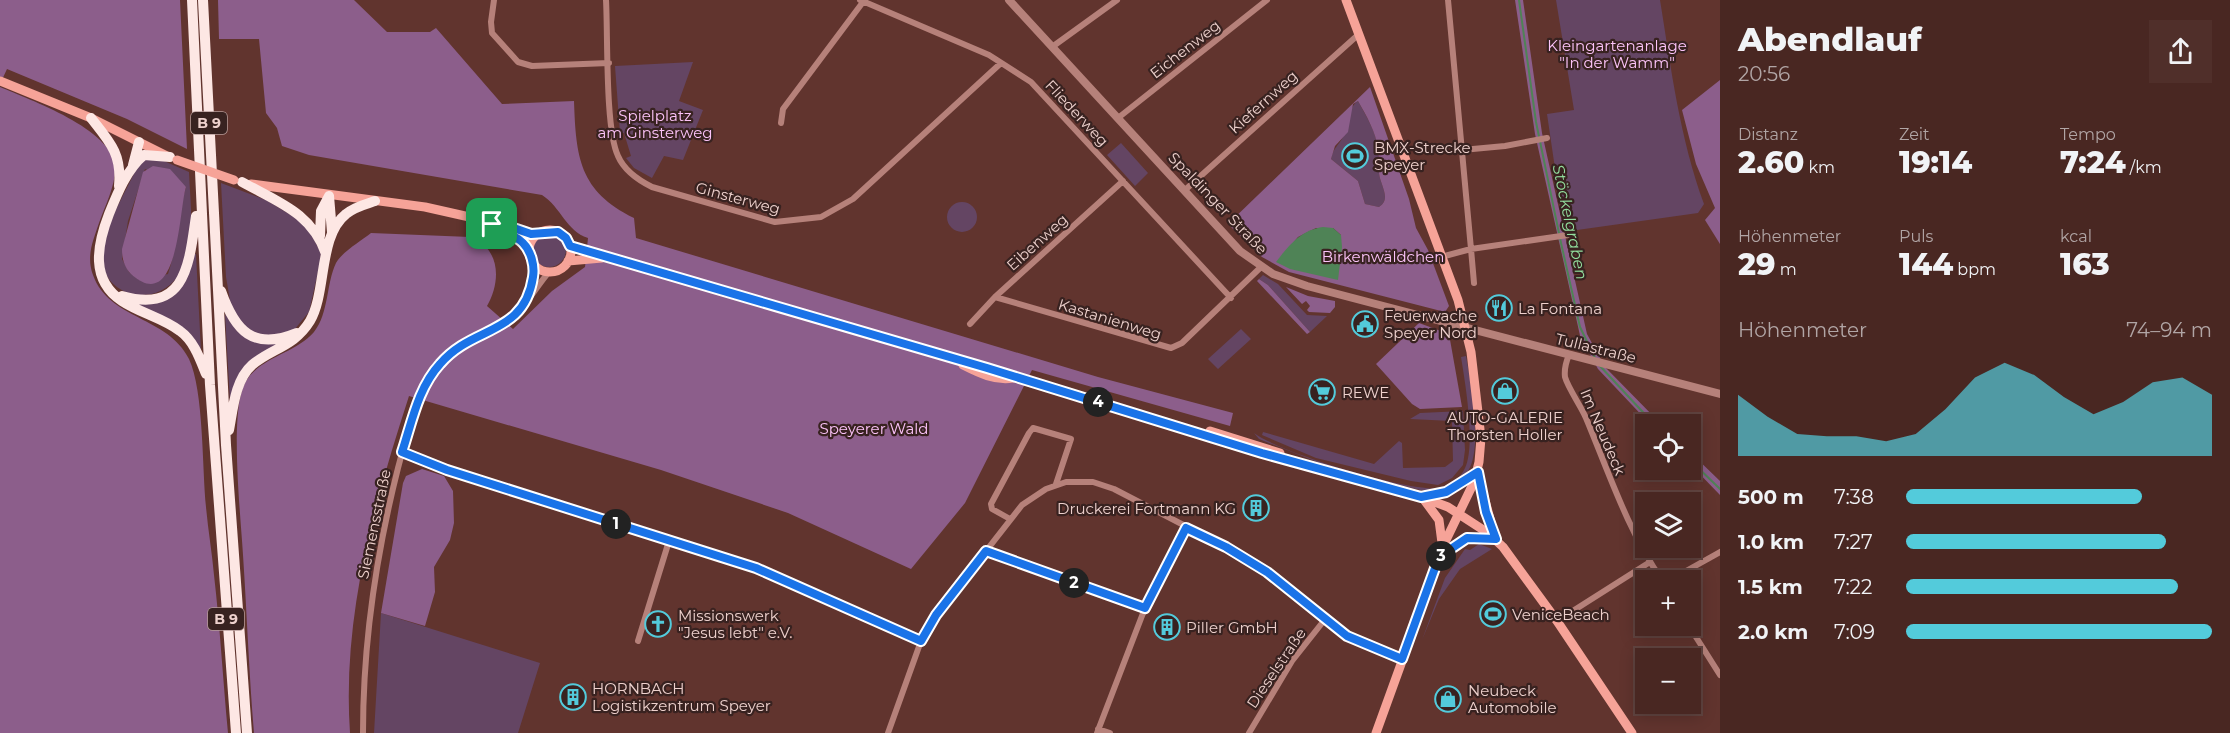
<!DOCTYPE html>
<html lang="de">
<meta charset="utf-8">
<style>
body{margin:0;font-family:Montserrat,sans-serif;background:#502f2a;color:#f1f3f6;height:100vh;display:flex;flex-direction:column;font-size:22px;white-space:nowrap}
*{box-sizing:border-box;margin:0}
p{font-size:20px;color:#b1a5a5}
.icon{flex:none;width:33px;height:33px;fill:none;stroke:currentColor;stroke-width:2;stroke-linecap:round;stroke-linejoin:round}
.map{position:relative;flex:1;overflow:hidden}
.sheet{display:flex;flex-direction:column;background:#492722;width:510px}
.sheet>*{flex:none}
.fabs{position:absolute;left:1635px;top:414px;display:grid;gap:12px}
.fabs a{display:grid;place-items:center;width:66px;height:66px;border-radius:0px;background:#492722;box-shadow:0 3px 15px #0003,0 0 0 2px #614440;font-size:30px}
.pin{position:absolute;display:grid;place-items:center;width:51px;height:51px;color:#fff;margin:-26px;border-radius:12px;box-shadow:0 3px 9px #0006}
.km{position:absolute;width:30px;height:30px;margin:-15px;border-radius:50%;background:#222;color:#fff;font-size:16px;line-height:30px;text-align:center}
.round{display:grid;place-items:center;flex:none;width:63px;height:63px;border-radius:0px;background:#502f2a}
.summary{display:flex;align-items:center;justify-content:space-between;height:102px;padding:0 18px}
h1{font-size:33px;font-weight:800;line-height:45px}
.stats{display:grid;grid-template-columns:repeat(3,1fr);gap:9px;height:102px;padding:6px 18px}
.stats div{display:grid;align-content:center}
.stats b{font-size:30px;font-weight:800}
.stats small{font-size:16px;font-weight:400}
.stats p{font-size:16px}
.chart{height:168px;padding:12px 18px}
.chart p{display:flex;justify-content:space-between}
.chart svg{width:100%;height:108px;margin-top:6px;fill:#53cbdb;opacity:.7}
ul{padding:0 18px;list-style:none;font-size:20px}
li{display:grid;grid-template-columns:96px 72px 1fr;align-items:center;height:45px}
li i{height:15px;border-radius:8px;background:#53cbdb}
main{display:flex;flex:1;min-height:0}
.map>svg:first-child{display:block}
</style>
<main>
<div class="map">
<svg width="1720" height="733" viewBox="0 0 1720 733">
<rect width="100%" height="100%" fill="#61342e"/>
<path fill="#644563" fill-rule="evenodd" d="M1556 0H1660C1671 68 1680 139 1704 204L1698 213 1570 231 1557 182 1547 114 1574 110Z
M693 62 679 101 703 110 683 160 664 156 652 178 634 168 626 158 631 156 624 133H620L615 66Z
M1358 101C1366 116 1376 131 1378 149 1379 157 1378 165 1379 173 1380 185 1392 199 1379 207L1365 204 1358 181 1331 159C1333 148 1339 145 1343 137 1349 126 1348 107 1358 101Z
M1121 143 1148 173 1135 186 1107 155Z
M155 157 189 172C190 198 194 228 188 254 172 319 90 300 103 244 108 220 128 188 138 165L147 158ZM145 169 186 187C177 215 178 244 168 274L139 280 129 272 122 259 128 221Z
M221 183 266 200 306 224 321 253 320 263 309 312 294 330 266 337 244 329 231 306 226 277Z
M947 217a15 15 0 1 1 30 0a15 15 0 1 1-30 0Z
M532 250a17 17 0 1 1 34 0a17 17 0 1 1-34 0Z
M194 254H196L201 351 124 298 142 302 185 281Z
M1263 275 1278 284 1307 315 1327 316 1310 332 1268 285 1259 279Z
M225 314 237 331 280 343 265 353 230 401Z
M1241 329 1251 339 1218 369 1208 359Z
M1466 356C1471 383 1483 448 1468 471 1463 480 1455 484 1447 489L1446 487C1454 482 1461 477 1465 468 1476 445 1465 382 1461 357Z
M1463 411 1465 450 1463 465 1452 478 1438 485 1411 481 1316 458 1262 435 1263 432 1374 464 1399 441 1402 443 1403 468 1445 467 1453 461 1452 421 1410 419 1420 413Z
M1254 433C1278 452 1411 493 1441 488L1443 491 1420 490 1335 469 1259 439Z
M1479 544 1492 549 1460 569 1439 599 1422 640 1445 578 1465 549 1470 550Z
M381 613 540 663 518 733H374Z"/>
<path fill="#8c5e8b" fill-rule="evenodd" d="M0 0H180L187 149 127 119 7 69 0 84Z
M218 0H354L387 32H430L436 28 502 104 574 101C576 157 579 191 634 218L636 238 1098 377 1233 413 1230 426 1032 370 965 503 911 569 788 513 661 470 409 396C374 504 342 617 350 733H254C249 674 247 615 243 555 241 518 229 413 245 383 259 357 295 354 314 332 329 313 326 284 336 263 342 252 361 241 371 233L470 237C501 248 501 282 487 306L513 329 552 291 585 267 588 238C566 231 561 207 542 195L309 155 282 146 277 128 266 113 259 39H219Z
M1515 0H1523L1542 133 1587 334 1605 367 1661 424H1650L1598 369 1588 351 1583 349 1535 134Z
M1720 80V244L1705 220 1715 208 1696 164 1682 110Z
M0 87C30 100 113 129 115 167 116 185 105 206 99 223 93 241 86 256 93 275 109 320 168 316 189 359 204 391 202 469 206 507 208 530 212 552 214 575 220 627 223 680 228 733H0Z
M1370 87 1409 199 1416 228 1428 250 1449 306 1445 312 1289 272 1262 257 1228 224ZM1358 101C1366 115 1376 132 1378 149 1379 157 1378 165 1379 173 1380 185 1392 199 1379 207L1365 204 1358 181 1331 159 1335 146 1348 132 1353 104ZM1316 228H1333L1341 235 1277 262 1298 237Z
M153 166 170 169 186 187C179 208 179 317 131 274 124 267 122 258 122 249L143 172Z
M1259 279 1268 285 1310 332 1307 334 1257 281Z
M1286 287 1308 296 1335 301V307L1330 313 1309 312 1307 310 1310 306 1306 301 1302 304Z
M1419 323 1449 334 1462 407 1420 409 1412 404 1376 364Z
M1690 452 1720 481V495L1691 465Z
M422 469 444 476 453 491 454 523 450 540 434 567 435 592 425 626 381 613 403 483 406 476Z"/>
<path fill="#4f8356" d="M1323 227 1333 228 1341 235 1342 247 1338 280 1290 269 1276 262C1289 245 1301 230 1323 227Z"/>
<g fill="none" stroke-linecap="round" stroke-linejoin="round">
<path stroke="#4f8356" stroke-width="2" d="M1519 0 1536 122 1561 243 1580 327 1596 360
M1599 365 1654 424
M1690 460 1720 489"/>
<path stroke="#b6817a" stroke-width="6" d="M494 0 491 22 492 33 518 62 532 66 609 63
M606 0C608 35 605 129 618 156 624 170 638 180 652 187L775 222 821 217 853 199 1001 63
M860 0 989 55 1031 82 1231 298
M1052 47 1117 0
M1118 118 1267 0
M781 123 783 109 863 2
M1462 150 1505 146 1547 138
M1185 190 1359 34
M1441 257 1471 249 1448 0
M1474 283 1471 249 1568 235
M995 297 1171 348 1182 343 1261 267
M527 300 534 265
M970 324 995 297 1123 181
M1569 355C1566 362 1564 369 1565 377 1568 388 1581 406 1586 418 1609 473 1628 531 1662 580
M402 452 447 470 756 568 921 641
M1010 519 992 509 991 504 1029 433 1033 428 1071 439 1056 484
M986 551 1145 608
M1670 580 1720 552
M1557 621 1650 562
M1689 626 1720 675
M638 641 669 541
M1098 729 1110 733
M363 733C363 643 376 555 398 468 407 434 416 395 437 367 456 342 485 338 509 320 526 307 535 288 549 272
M888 733 921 641 936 615 1022 505 1046 489 1066 482H1093L1114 489 1226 547 1267 572 1347 636 1402 659
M1097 733 1145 608 1186 528
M1249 733 1292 661 1326 618"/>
<path stroke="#b6817a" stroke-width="8" d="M1009 0 1240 251 1273 274 1307 286 1720 394"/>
<path stroke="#f6a398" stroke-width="9" d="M1346 0 1458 300 1471 352 1481 438 1479 462 1474 482 1446 540 1376 733
M0 81 91 118 167 156
M251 184 425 207 505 225 531 234 540 233
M492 224 524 243 529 251
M529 251a21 21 0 1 1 42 0a21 21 0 1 1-42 0Z
M570 247 987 368 1262 453 1421 497 1448 507 1488 533 1503 547 1557 621 1632 733
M568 261 602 258
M963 365C979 373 995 381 1013 378
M1210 431 1280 453
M1478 475 1495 537
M1422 497 1439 520 1442 543
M1423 497 1446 492 1477 472
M1442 556 1467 538H1494"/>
<path stroke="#fde7e4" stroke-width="10" d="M192 0 210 385 236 733
M203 0 226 445 247 733
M91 118C110 142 122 154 119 186
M170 157 144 155C127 169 117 194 109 214 97 245 90 280 122 301 140 313 163 318 180 331 194 341 200 359 206 374
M133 165 139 142
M242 182C278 202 312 213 326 254
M329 196 332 232
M320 236 321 211 329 196
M221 291C235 331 253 351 297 333
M122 296C186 314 189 264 196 216
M229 430C233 409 235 380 252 365 272 348 294 347 310 321 327 292 318 236 346 214 354 207 366 204 375 201"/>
<path stroke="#f6a398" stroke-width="9" d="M177 160 234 180"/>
</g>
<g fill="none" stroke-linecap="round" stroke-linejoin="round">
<g stroke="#fff" stroke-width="12">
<path id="route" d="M492 224 505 225 531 234 558 232 566 238 570 246 987 368 1262 453 1421 497 1446 492 1478 472 1486 512 1496 539 1467 538 1439 557 1402 659 1347 636 1267 572 1226 547 1186 528 1145 608 986 551 936 615 921 641 756 568 447 470 402 452C412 422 418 388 440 364 473 325 524 336 533 277 535 266 531 251 523 243 514 234 501 232 492 224Z"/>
</g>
<use href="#route" stroke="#1a73e8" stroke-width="8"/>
</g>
<defs>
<g id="stadium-ring" transform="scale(1.35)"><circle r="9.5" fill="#382220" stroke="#53cbdb" stroke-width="1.5"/><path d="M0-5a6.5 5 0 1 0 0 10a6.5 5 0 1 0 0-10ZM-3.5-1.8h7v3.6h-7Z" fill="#53cbdb"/></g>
<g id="restaurant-ring" transform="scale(1.35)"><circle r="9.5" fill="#382220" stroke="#53cbdb" stroke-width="1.5"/><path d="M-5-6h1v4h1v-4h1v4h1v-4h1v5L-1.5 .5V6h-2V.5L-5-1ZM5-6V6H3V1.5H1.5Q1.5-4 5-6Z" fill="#53cbdb"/></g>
<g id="civic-ring" transform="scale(1.35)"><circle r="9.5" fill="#382220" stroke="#53cbdb" stroke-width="1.5"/><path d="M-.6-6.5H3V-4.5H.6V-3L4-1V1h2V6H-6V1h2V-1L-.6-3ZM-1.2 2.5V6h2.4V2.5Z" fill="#53cbdb"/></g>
<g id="shop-ring" transform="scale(1.35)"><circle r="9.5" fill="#382220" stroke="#53cbdb" stroke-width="1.5"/><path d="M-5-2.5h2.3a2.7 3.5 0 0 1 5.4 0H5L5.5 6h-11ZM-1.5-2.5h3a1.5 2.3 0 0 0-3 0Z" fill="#53cbdb"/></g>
<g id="supermarket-ring" transform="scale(1.35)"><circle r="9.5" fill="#382220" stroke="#53cbdb" stroke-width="1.5"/><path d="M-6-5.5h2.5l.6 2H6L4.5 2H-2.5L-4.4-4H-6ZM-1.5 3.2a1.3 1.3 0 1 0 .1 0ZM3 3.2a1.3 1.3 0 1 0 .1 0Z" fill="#53cbdb"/></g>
<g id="building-ring" transform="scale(1.35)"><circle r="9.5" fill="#382220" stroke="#53cbdb" stroke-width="1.5"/><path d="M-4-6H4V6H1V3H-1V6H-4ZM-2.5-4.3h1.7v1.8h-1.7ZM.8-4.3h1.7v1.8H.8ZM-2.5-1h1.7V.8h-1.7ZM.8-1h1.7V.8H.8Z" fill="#53cbdb"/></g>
<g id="church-ring" transform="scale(1.35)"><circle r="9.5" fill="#382220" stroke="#53cbdb" stroke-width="1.5"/><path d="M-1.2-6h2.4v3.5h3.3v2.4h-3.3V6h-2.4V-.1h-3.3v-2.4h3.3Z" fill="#53cbdb"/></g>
</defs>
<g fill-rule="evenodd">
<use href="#stadium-ring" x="1355" y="156"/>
<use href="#restaurant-ring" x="1499" y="308"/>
<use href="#civic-ring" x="1365" y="324"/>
<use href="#shop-ring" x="1505" y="391"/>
<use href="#supermarket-ring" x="1322" y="392"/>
<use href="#building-ring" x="1256" y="508"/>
<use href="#stadium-ring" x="1493" y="614"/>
<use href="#church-ring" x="658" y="624"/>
<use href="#building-ring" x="1167" y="627"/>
<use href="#building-ring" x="573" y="697"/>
<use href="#shop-ring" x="1448" y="699"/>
</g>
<g text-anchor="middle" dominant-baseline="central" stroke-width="4.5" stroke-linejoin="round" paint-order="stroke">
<g fill="#382220" stroke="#b79c99" stroke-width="1.5">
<rect x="191" y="112" width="36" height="22" rx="4.5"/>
<rect x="208" y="608" width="36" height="22" rx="4.5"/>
</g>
<g font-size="14" font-weight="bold" fill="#eed1cd">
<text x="209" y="123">B 9</text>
<text x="226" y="619">B 9</text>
</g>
<g font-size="15" fill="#fdc4fa" stroke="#382220">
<text x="1617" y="45">Kleingartenanlage<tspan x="1617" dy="17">"In der Wamm"</tspan></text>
<text x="655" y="115">Spielplatz<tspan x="655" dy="17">am Ginsterweg</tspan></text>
<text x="1383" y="256">Birkenwäldchen</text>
<text x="874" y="428">Speyerer Wald</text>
</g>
<g font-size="15" fill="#eed1cd" stroke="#382220">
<text transform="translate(1185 49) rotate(-38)">Eichenweg</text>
<text transform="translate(1263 102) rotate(-42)">Kiefernweg</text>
<text transform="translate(1077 113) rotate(47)">Fliederweg</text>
<text transform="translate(738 198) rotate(15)">Ginsterweg</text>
<text transform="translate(1218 203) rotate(46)">Spaldinger Straße</text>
<text transform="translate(1037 242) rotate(-42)">Eibenweg</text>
<text transform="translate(1110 319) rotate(17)">Kastanienweg</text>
<text transform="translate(1596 348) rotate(14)">Tullastraße</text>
<text transform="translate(1603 432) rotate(67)">Im Neudeck</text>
<text transform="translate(374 524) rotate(-78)">Siemensstraße</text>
<text transform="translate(1276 668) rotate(-56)">Dieselstraße</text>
</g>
<g font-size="15" fill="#eed1cd" stroke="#382220" text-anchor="start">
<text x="1374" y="147">BMX-Strecke<tspan x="1374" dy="17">Speyer</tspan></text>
<text x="1518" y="308">La Fontana</text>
<text x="1384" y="315">Feuerwache<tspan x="1384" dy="17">Speyer Nord</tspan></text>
<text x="1342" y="392">REWE</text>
<text x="1505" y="417" text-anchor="middle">AUTO-GALERIE<tspan x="1505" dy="17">Thorsten Holler</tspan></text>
<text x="1236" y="508" text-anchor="end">Druckerei Fortmann KG</text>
<text x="1512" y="614">VeniceBeach</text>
<text x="678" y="615">Missionswerk<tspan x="678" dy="17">"Jesus lebt" e.V.</tspan></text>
<text x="1186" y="627">Piller GmbH</text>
<text x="592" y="688">HORNBACH<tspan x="592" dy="17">Logistikzentrum Speyer</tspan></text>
<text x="1468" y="690">Neubeck<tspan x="1468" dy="17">Automobile</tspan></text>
</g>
<g font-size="16" font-style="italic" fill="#93df9e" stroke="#382220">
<text transform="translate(1570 222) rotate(78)">Stöckelgraben</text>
</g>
</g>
</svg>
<div class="fabs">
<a><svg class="icon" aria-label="locate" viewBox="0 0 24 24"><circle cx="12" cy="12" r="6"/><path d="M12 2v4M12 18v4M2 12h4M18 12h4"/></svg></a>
<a><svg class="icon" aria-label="layers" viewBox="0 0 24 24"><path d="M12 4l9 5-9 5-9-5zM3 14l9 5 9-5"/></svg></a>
<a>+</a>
<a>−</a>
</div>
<div class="pin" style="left:492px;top:224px;background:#1e9e55"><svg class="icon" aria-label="arrive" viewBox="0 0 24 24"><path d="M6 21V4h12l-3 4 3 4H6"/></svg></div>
<b class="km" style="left:616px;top:524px">1</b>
<b class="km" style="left:1074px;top:583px">2</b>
<b class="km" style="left:1441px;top:556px">3</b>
<b class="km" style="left:1098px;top:402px">4</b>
</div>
<section class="sheet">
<div class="summary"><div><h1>Abendlauf</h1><p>20:56</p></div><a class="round"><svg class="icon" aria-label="share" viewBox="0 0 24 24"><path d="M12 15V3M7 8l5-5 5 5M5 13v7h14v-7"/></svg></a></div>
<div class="stats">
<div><p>Distanz</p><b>2.60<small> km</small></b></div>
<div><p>Zeit</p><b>19:14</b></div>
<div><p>Tempo</p><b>7:24<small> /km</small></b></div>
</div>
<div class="stats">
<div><p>Höhenmeter</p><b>29<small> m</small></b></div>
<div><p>Puls</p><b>144<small> bpm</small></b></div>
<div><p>kcal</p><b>163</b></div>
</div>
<div class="chart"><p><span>Höhenmeter</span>74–94 m</p>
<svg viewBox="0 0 160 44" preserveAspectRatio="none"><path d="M0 44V19L10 28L20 35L30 36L40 36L50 38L60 35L70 25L80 12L90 6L100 11L110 20L120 27L130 22L140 14L150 12L160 19V44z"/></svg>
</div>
<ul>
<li><b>500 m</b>7:38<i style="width:77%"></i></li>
<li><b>1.0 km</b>7:27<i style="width:85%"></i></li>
<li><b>1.5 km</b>7:22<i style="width:89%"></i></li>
<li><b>2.0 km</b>7:09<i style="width:100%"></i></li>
</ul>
</section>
</main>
